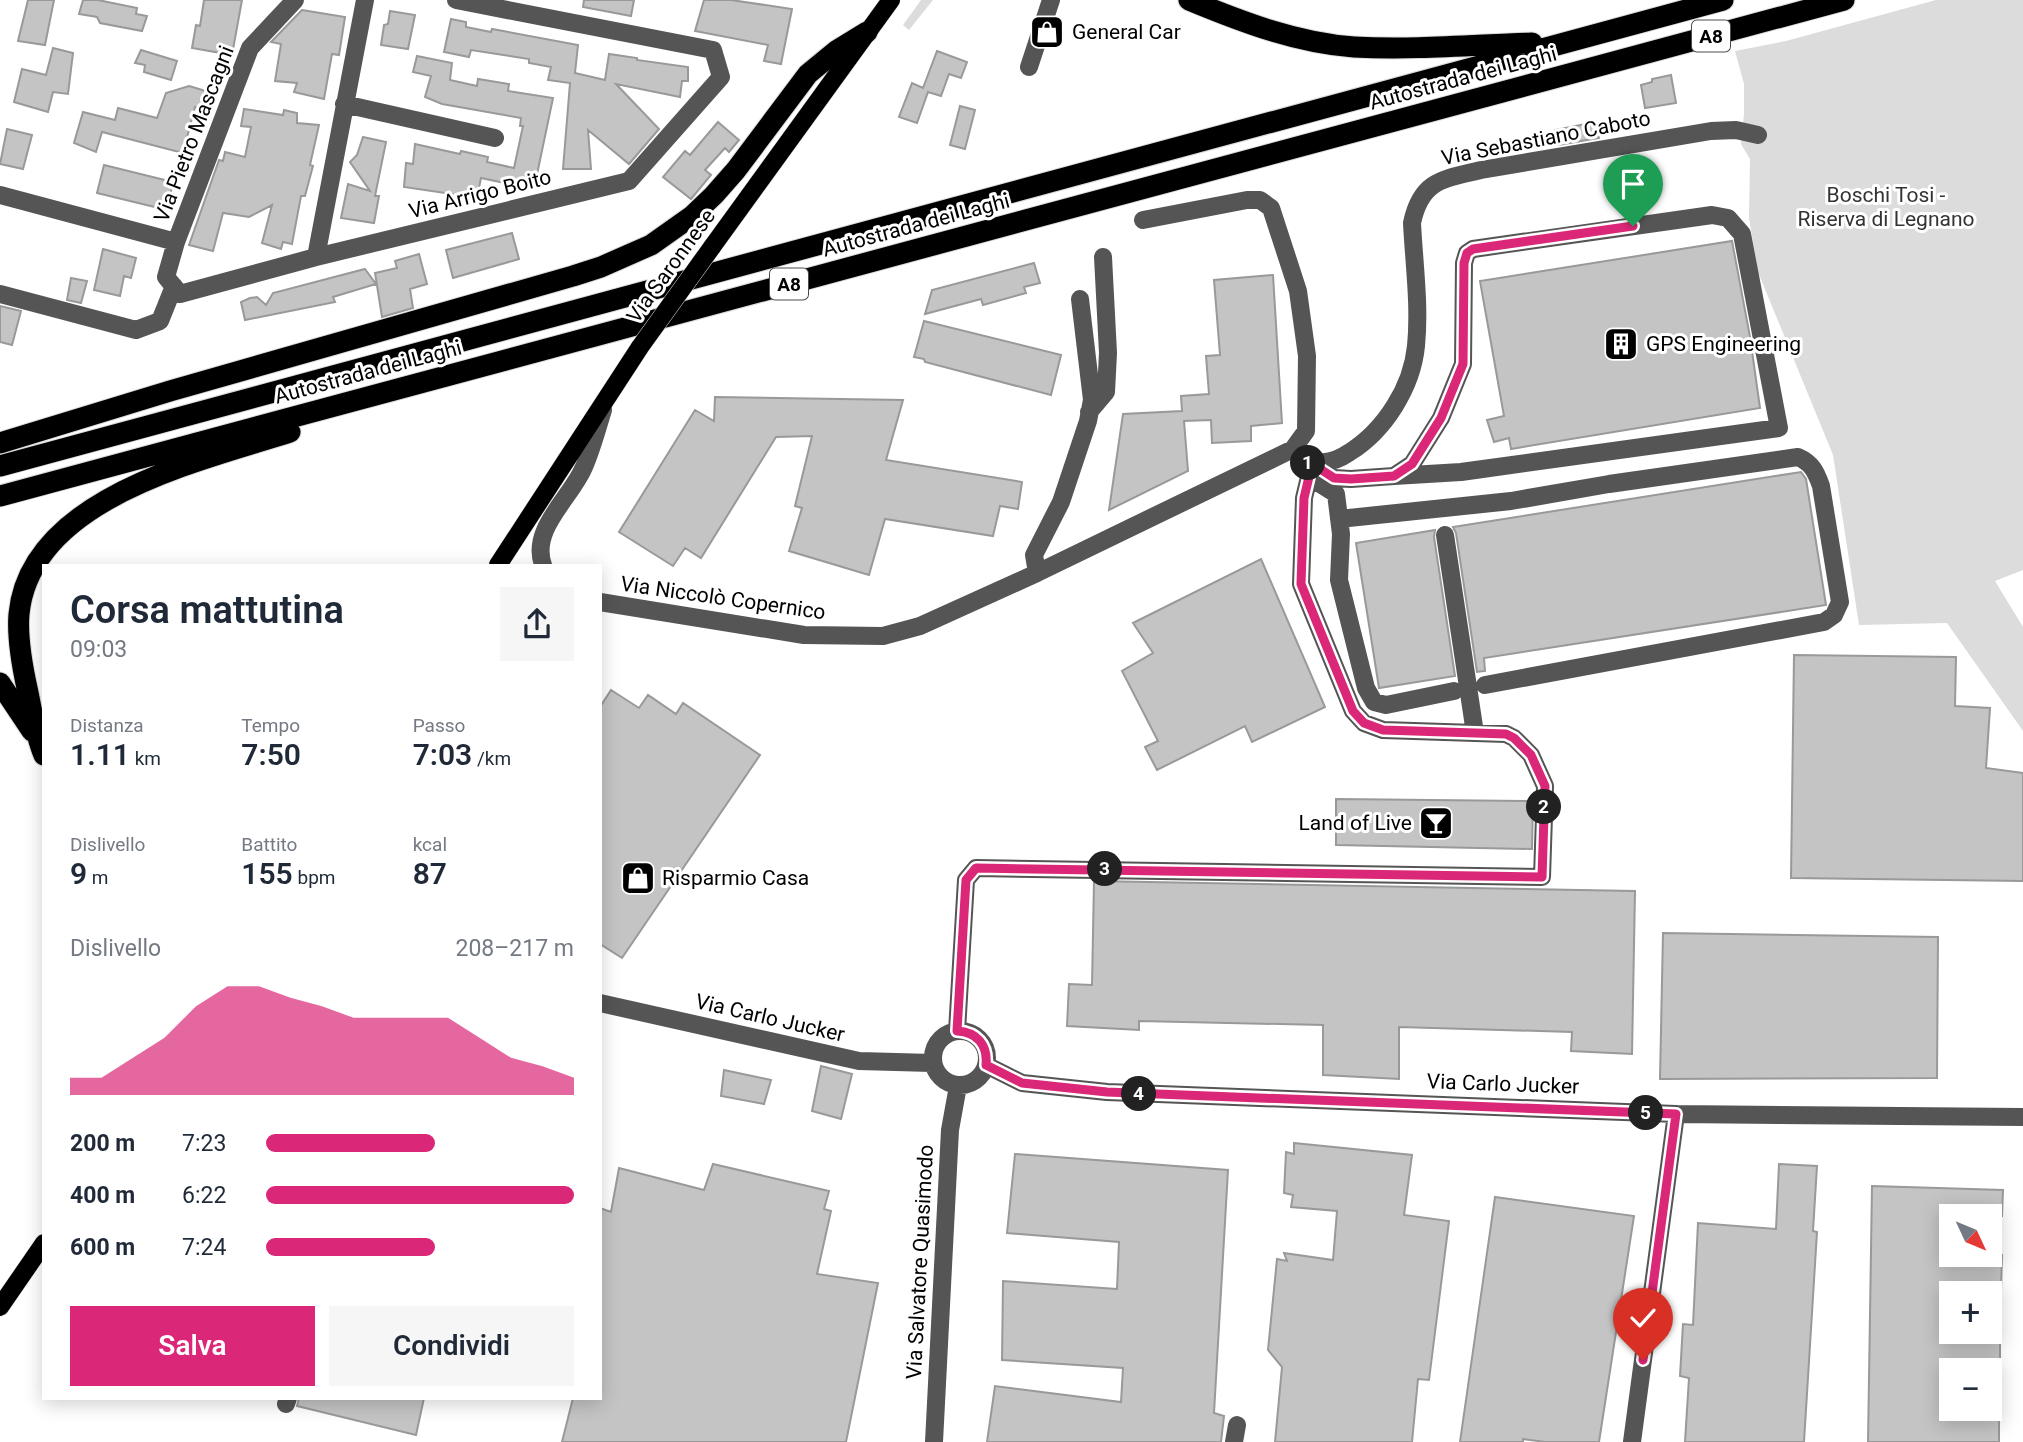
<!DOCTYPE html>
<html lang="it">
<meta charset="utf-8">
<style>
body{margin:0;font-family:Roboto,sans-serif;background:#f6f6f7;color:#1f2937;height:100vh;display:flex;flex-direction:column;font-size:26px;white-space:nowrap}
*{box-sizing:border-box;margin:0}
p{font-size:23px;color:#747a83}
.icon{flex:none;width:38px;height:38px;fill:none;stroke:currentColor;stroke-width:2;stroke-linecap:round;stroke-linejoin:round}
.map{position:relative;flex:1;overflow:hidden}
.details{position:absolute;left:42px;top:564px;width:560px;height:836px;display:flex;flex-direction:column;background:#fff;border-radius:0px;box-shadow:0 4px 18px #0003}
.details>*{flex:none}
.needle{width:46px;rotate:134deg}
.buttons{position:absolute;left:1939px;top:1204px;display:grid;gap:14px}
.buttons a{display:grid;place-items:center;width:63px;height:63px;border-radius:0px;background:#fff;box-shadow:0 4px 18px #0003;font-size:35px}
.pin{position:absolute;display:grid;place-items:center;width:60px;height:60px;color:#fff;margin:-72px -30px;border-radius:50% 50% 50% 0;rotate:-45deg;box-shadow:0 0 7px #0007}
.pin .icon{rotate:45deg}
.km{position:absolute;width:35px;height:35px;margin:-18px;border-radius:50%;background:#222;color:#fff;font-size:19px;line-height:35px;text-align:center}
.round{display:grid;place-items:center;flex:none;width:74px;height:74px;border-radius:0px;background:#f6f6f7}
.overview{display:flex;align-items:center;justify-content:space-between;height:119px;padding:0 28px}
h1{font-size:38px;font-weight:600;line-height:52px}
.figures{display:grid;grid-template-columns:repeat(3,1fr);gap:10px;height:119px;padding:7px 28px}
.figures div{display:grid;align-content:center}
.figures b{font-size:30px;font-weight:600}
.figures small{font-size:19px;font-weight:400}
.figures p{font-size:19px}
.chart{height:196px;padding:14px 28px}
.chart p{display:flex;justify-content:space-between}
.chart svg{width:100%;height:126px;margin-top:7px;fill:#db2777;opacity:.7}
.primary-button{display:flex;gap:14px;margin-top:auto;padding:14px 28px}
.primary-button a{flex:1;height:80px;border-radius:0px;background:#db2777;color:#fff;font-size:28px;font-weight:600;line-height:80px;text-align:center}
.primary-button a+a{background:#f6f6f7;color:#1f2937}
ul{padding:0 28px;list-style:none;font-size:23px}
li{display:grid;grid-template-columns:112px 84px 1fr;align-items:center;height:52px}
li i{height:18px;border-radius:9px;background:#db2777}
.map>svg:first-child{display:block}
</style>
<div class="map">
<svg width="2023" height="1442" viewBox="0 0 2023 1442">
<rect width="100%" height="100%" fill="#fff"/>
<path fill="#dcdcdc" d="M921 0H933L909 30 903 25Z
M1936 0H2023V570L1995 581 2023 627V731L1947 623 1859 625 1833 455 1758 272 1749 218 1750 159 1741 144 1744 114V84L1735 51 1786 41Z"/>
<path fill="#c4c4c4" stroke="#999" stroke-width="2" d="M28 0H54L45 45 18 41Z
M83 0H98L137 8 136 14 147 16 142 31 100 23 97 17 79 14Z
M204 0H242L232 55 192 48 196 25 200 26Z
M584 0H634L631 16 583 7Z
M704 0H731L792 9 781 64 764 61 768 45 695 31Z
M302 10 345 17 339 55 332 54 324 99 294 92 297 83 275 81 281 44 271 42Z
M390 11 415 15 408 49 381 45 384 25 388 24Z
M451 19 466 22V27L491 32 492 29 578 45 575 73 605 80 609 54 637 58V60L688 67V81H682L680 97 616 84 659 129 629 164 588 130 591 169H563L570 83 548 80 551 67 529 63V59L471 50 469 57 444 52Z
M53 48 73 53 68 94 53 92 48 112 14 102 22 69 46 75Z
M141 50 177 61 171 80 144 72 145 65 135 63Z
M937 51 967 62 961 78 949 74 941 96 928 92 917 123 899 117 912 83 923 88Z
M417 56 452 63 450 80 477 86 478 79 509 84 508 91 553 98 535 184 520 181 519 186 481 178 477 198 472 196 471 201 451 196 452 194 404 187 406 163 413 164 415 144 460 154 461 151 488 157 487 162 514 168 523 126H520L521 118 442 104 425 97 431 76 413 72Z
M1671 75 1676 103 1645 108 1641 85 1652 82V79Z
M189 86 209 92 205 109 195 107 183 153 102 132 96 152 74 143 83 112 115 120 118 108 157 118 166 93Z
M960 106 975 110 965 149 950 145Z
M244 109 283 115 284 110 297 113V123L319 125 310 165 313 166 305 196H301L292 244 283 242 281 249 262 243 272 205 249 217 223 213 213 251 189 245 219 160 223 161 225 152 245 157 251 127 241 126Z
M718 122 739 140 729 152 725 148 705 170 711 175 691 199 663 177 685 151 690 155Z
M1596 122 1599 138 1558 145 1555 130Z
M7 129 32 135 23 169 0 164Z
M363 137 386 142 375 196H379L374 223 341 218 348 184 370 191 350 162 357 155Z
M104 165 173 182 167 210 97 193Z
M512 233 519 259 453 278 446 250Z
M1732 241 1750 337 1760 408 1511 449 1509 438 1494 442 1487 420 1504 416 1480 281Z
M103 249 136 258 131 278 124 276 120 296 94 290Z
M419 254 427 284 410 289 413 308 382 317 375 273 397 268 395 261Z
M1034 263 1040 283 1024 287 1026 293 983 305 981 299 925 314 932 290Z
M365 269 376 284 333 297 335 302 245 320 241 302 250 298 257 297 266 305 273 293Z
M1273 275 1282 423 1251 426V441L1212 443 1211 420 1184 421 1188 471 1109 510 1123 414 1182 411 1181 396 1209 394 1206 356 1220 355 1214 280Z
M71 278 87 281 81 303 67 300Z
M0 306 21 311 12 345 0 342Z
M924 321 1061 355 1051 395 925 362 924 359 914 357Z
M715 397 903 400 886 460 1022 482 1018 509 1000 506 993 536 885 519 869 575 789 551 802 508 795 506 812 436 776 437 701 558 685 548 673 566 619 532 695 410 714 421Z
M1801 472 1806 479 1826 605 1484 658 1485 671 1477 672 1456 533 1453 527Z
M1435 530 1434 537 1455 676 1379 688 1356 543Z
M1261 559 1325 707 1252 742 1245 726 1157 770 1145 747 1158 741 1122 671 1153 653 1133 623Z
M1794 655 1956 657 1955 706 1990 708 1986 768 2023 773V881L1791 878Z
M611 690 639 708 648 695 676 714 683 703 760 755 622 958 600 944V707Z
M1336 799 1533 801 1532 849 1336 845Z
M1094 881 1635 891 1632 1054 1571 1051 1572 1032 1399 1027V1079L1323 1075V1025L1139 1021V1030L1067 1026 1069 984 1092 985Z
M1663 933 1938 937 1937 1078 1660 1079Z
M821 1066 852 1074 841 1119 812 1111Z
M724 1070 771 1080 764 1104 721 1096Z
M1294 1143 1412 1155 1404 1215 1449 1221 1429 1380 1418 1379 1412 1442H1275L1282 1367 1268 1350 1277 1259 1287 1261 1284 1253 1333 1260 1337 1211 1291 1207 1293 1195 1284 1193 1286 1152 1294 1154Z
M1015 1154 1228 1170 1214 1413 1224 1416 1221 1442H987L995 1386 1121 1402 1123 1368 1002 1360 1003 1281 1117 1289 1119 1242 1007 1233Z
M713 1164 829 1191 824 1209 831 1211 817 1274 878 1283 846 1442H562L573 1398H600V1208L611 1212 619 1168 704 1190Z
M1779 1164 1817 1166 1813 1231 1817 1232 1804 1442H1685L1689 1378 1680 1376 1683 1324 1693 1325 1698 1223 1776 1229Z
M1872 1186 2003 1190 2002 1216H1951V1255H2002L2001 1293H1951V1332H2000V1370H1951V1409H1999V1442H1868Z
M1495 1197 1634 1216 1599 1442H1545L1523 1439V1442H1460Z
M299 1398H424L416 1435 297 1406Z"/>
<g fill="none" stroke-linecap="round" stroke-linejoin="round">
<g stroke="#dbdbdb" stroke-width="19">
<path id="major" d="M712 247 891 0
M498 565 640 347
M0 1307 44 1243"/>
</g>
<g stroke="#dbdbdb" stroke-width="23">
<path id="highway" d="M1189 0C1242 22 1297 43 1354 47 1413 50 1473 45 1532 43
M0 443 170 391 573 276 601 267 651 245 692 216 714 195 736 170 808 74 836 51 867 32
M0 466 1723 0
M0 496 1844 0
M0 683 32 731
M44 755C35 734 32 711 27 688 22 665 17 638 19 614 30 498 200 461 290 432"/>
</g>
<path stroke="#555" stroke-width="18" d="M295 0 250 48 176 242 166 277 180 294 316 257 629 181 721 77 713 50 456 0
M1029 67 1051 0
M344 104 495 138
M0 195 176 242
M1143 220 1247 200H1260L1271 208 1298 291 1307 356 1306 431 1293 449
M316 257 365 0
M0 294 136 330 160 321 174 286
M1089 412 1106 392 1108 353 1103 257
M1308 461 1334 478 1351 479 1394 476 1412 464 1441 418 1463 364 1464 263 1467 253 1473 249 1712 215 1728 218 1742 234 1779 428 1461 472 1394 476
M1309 477 1336 494 1341 534 1339 580 1366 688 1374 702 1386 705 1454 691
M1339 519 1511 501 1609 484 1798 457C1812 463 1816 472 1821 486L1840 602 1834 615 1824 622 1485 685
M1445 535 1475 733
M543 565C530 529 571 498 584 467 592 449 597 429 603 410
M1037 573 1293 449C1313 465 1328 467 1350 452 1385 430 1412 387 1416 346 1420 306 1414 263 1412 223 1421 180 1443 179 1481 170L1711 131 1736 130 1758 135
M600 602 804 635 883 636 920 626 1037 573 1034 555 1061 502 1088 421 1092 400 1080 299
M600 1003 859 1061 932 1063
M933 1058a27 27 0 1 1 54 0a27 27 0 1 1-54 0Z
M957 1031 966 880 976 868 1542 877 1545 786 1531 755 1514 738 1506 734 1383 730 1364 723 1353 711 1301 584 1304 498 1309 477 1308 461
M986 1065 1022 1083 1107 1092 1676 1114 2023 1117
M286 1404 288 1398
M934 1442 950 1130 958 1086
M1234 1442 1237 1425
M1632 1442 1676 1114"/>
<use href="#major" stroke="#000" stroke-width="18"/>
<use href="#highway" stroke="#000" stroke-width="21"/>
<g stroke="#dbdbdb" stroke-width="19" stroke-linecap="butt">
<path id="major-bridge" d="M640 347 712 247"/>
</g>
<use href="#major-bridge" stroke="#000" stroke-width="18"/>
</g>
<g fill="none" stroke-linecap="round" stroke-linejoin="round">
<g stroke="#fff" stroke-width="14">
<path id="route" d="M1633 226 1473 249 1467 253 1464 263 1463 364 1441 418 1412 464 1394 476 1351 479 1334 478 1308 461 1309 477 1304 498 1301 584 1353 711 1364 723 1383 730 1506 734 1514 738 1531 755 1545 786 1542 877 976 868 966 880 957 1031C977 1032 988 1045 986 1065L1022 1083 1107 1092 1676 1114 1643 1360"/>
</g>
<use href="#route" stroke="#db2777" stroke-width="9"/>
</g>
<defs>
<g id="shop-square" transform="scale(1.75)"><rect x="-9" y="-9" width="18" height="18" rx="4" fill="#000" stroke="#fff"/><path d="M-5-2.5h2.3a2.7 3.5 0 0 1 5.4 0H5L5.5 6h-11ZM-1.5-2.5h3a1.5 2.3 0 0 0-3 0Z" fill="#fff"/></g>
<g id="building-square" transform="scale(1.75)"><rect x="-9" y="-9" width="18" height="18" rx="4" fill="#000" stroke="#fff"/><path d="M-4-6H4V6H1V3H-1V6H-4ZM-2.5-4.3h1.7v1.8h-1.7ZM.8-4.3h1.7v1.8H.8ZM-2.5-1h1.7V.8h-1.7ZM.8-1h1.7V.8H.8Z" fill="#fff"/></g>
<g id="bar-square" transform="scale(1.75)"><rect x="-9" y="-9" width="18" height="18" rx="4" fill="#000" stroke="#fff"/><path d="M-6-5H6L.8 .8V4.5H3.5V6h-7V4.5H-.8V.8Z" fill="#fff"/></g>
</defs>
<g fill-rule="evenodd">
<use href="#shop-square" x="1047" y="32"/>
<use href="#building-square" x="1621" y="344"/>
<use href="#bar-square" x="1436" y="823"/>
<use href="#shop-square" x="638" y="878"/>
</g>
<g text-anchor="middle" dominant-baseline="central" stroke-width="6" stroke-linejoin="round" paint-order="stroke">
<g fill="#fff" stroke="#4c4c4c" stroke-width="2">
<rect x="1692" y="20.5" width="38" height="31" rx="5"/>
<rect x="770" y="268.5" width="38" height="31" rx="5"/>
</g>
<g font-size="19" font-weight="bold" fill="#000">
<text x="1711" y="36">A8</text>
<text x="789" y="284">A8</text>
</g>
<g font-size="21" fill="#000" stroke="#fff" text-anchor="start">
<text x="1072" y="32">General Car</text>
<text x="1646" y="344">GPS Engineering</text>
<text x="1412" y="823" text-anchor="end">Land of Live</text>
<text x="662" y="878">Risparmio Casa</text>
</g>
<g font-size="21" fill="#000" stroke="#fff">
<text transform="translate(1463 78) rotate(-15)">Autostrada dei Laghi</text>
<text transform="translate(194 134) rotate(-69)">Via Pietro Mascagni</text>
<text transform="translate(1546 138) rotate(-11)">Via Sebastiano Caboto</text>
<text transform="translate(480 194) rotate(-14)">Via Arrigo Boito</text>
<text transform="translate(916 225) rotate(-15)">Autostrada dei Laghi</text>
<text transform="translate(671 266) rotate(-54)">Via Saronnese</text>
<text transform="translate(368 372) rotate(-15)">Autostrada dei Laghi</text>
<text transform="translate(723 598) rotate(8)">Via Niccolò Copernico</text>
<text transform="translate(770 1018) rotate(13)">Via Carlo Jucker</text>
<text transform="translate(1503 1084) rotate(2)">Via Carlo Jucker</text>
<text transform="translate(920 1262) rotate(-87)">Via Salvatore Quasimodo</text>
</g>
<g font-size="21" fill="#333" stroke="#fff">
<text x="1886" y="195">Boschi Tosi -<tspan x="1886" dy="24">Riserva di Legnano</tspan></text>
</g>
</g>
</svg>
<div class="buttons">
<a><svg class="needle" viewBox="-14 -14 28 28"><path d="M0-13l5 13h-10z" fill="#e53935"/><path d="M0 13l5-13h-10z" fill="#747a83"/></svg></a>
<a>+</a>
<a>−</a>
</div>
<div class="pin" style="left:1633px;top:226px;background:#1e9e55"><svg class="icon" aria-label="arrive" viewBox="0 0 24 24"><path d="M6 21V4h12l-3 4 3 4H6"/></svg></div>
<div class="pin" style="left:1643px;top:1360px;background:#d93025"><svg class="icon" aria-label="check" viewBox="0 0 24 24"><path d="M5 12l5 5 9-10"/></svg></div>
<b class="km" style="left:1308px;top:463px">1</b>
<b class="km" style="left:1544px;top:807px">2</b>
<b class="km" style="left:1105px;top:869px">3</b>
<b class="km" style="left:1139px;top:1094px">4</b>
<b class="km" style="left:1646px;top:1113px">5</b>
<section class="details">
<div class="overview"><div><h1>Corsa mattutina</h1><p>09:03</p></div><a class="round"><svg class="icon" aria-label="share" viewBox="0 0 24 24"><path d="M12 15V3M7 8l5-5 5 5M5 13v7h14v-7"/></svg></a></div>
<div class="figures">
<div><p>Distanza</p><b>1.11<small> km</small></b></div>
<div><p>Tempo</p><b>7:50</b></div>
<div><p>Passo</p><b>7:03<small> /km</small></b></div>
</div>
<div class="figures">
<div><p>Dislivello</p><b>9<small> m</small></b></div>
<div><p>Battito</p><b>155<small> bpm</small></b></div>
<div><p>kcal</p><b>87</b></div>
</div>
<div class="chart"><p><span>Dislivello</span>208–217 m</p>
<svg viewBox="0 0 160 44" preserveAspectRatio="none"><path d="M0 44V38L10 38L20 31L30 24L40 13L50 6L60 6L70 10L80 13L90 17L100 17L110 17L120 17L130 24L140 31L150 34L160 38V44z"/></svg>
</div>
<ul>
<li><b>200 m</b>7:23<i style="width:55%"></i></li>
<li><b>400 m</b>6:22<i style="width:100%"></i></li>
<li><b>600 m</b>7:24<i style="width:55%"></i></li>
</ul>
<div class="primary-button"><a>Salva</a><a>Condividi</a></div>
</section>
</div>
